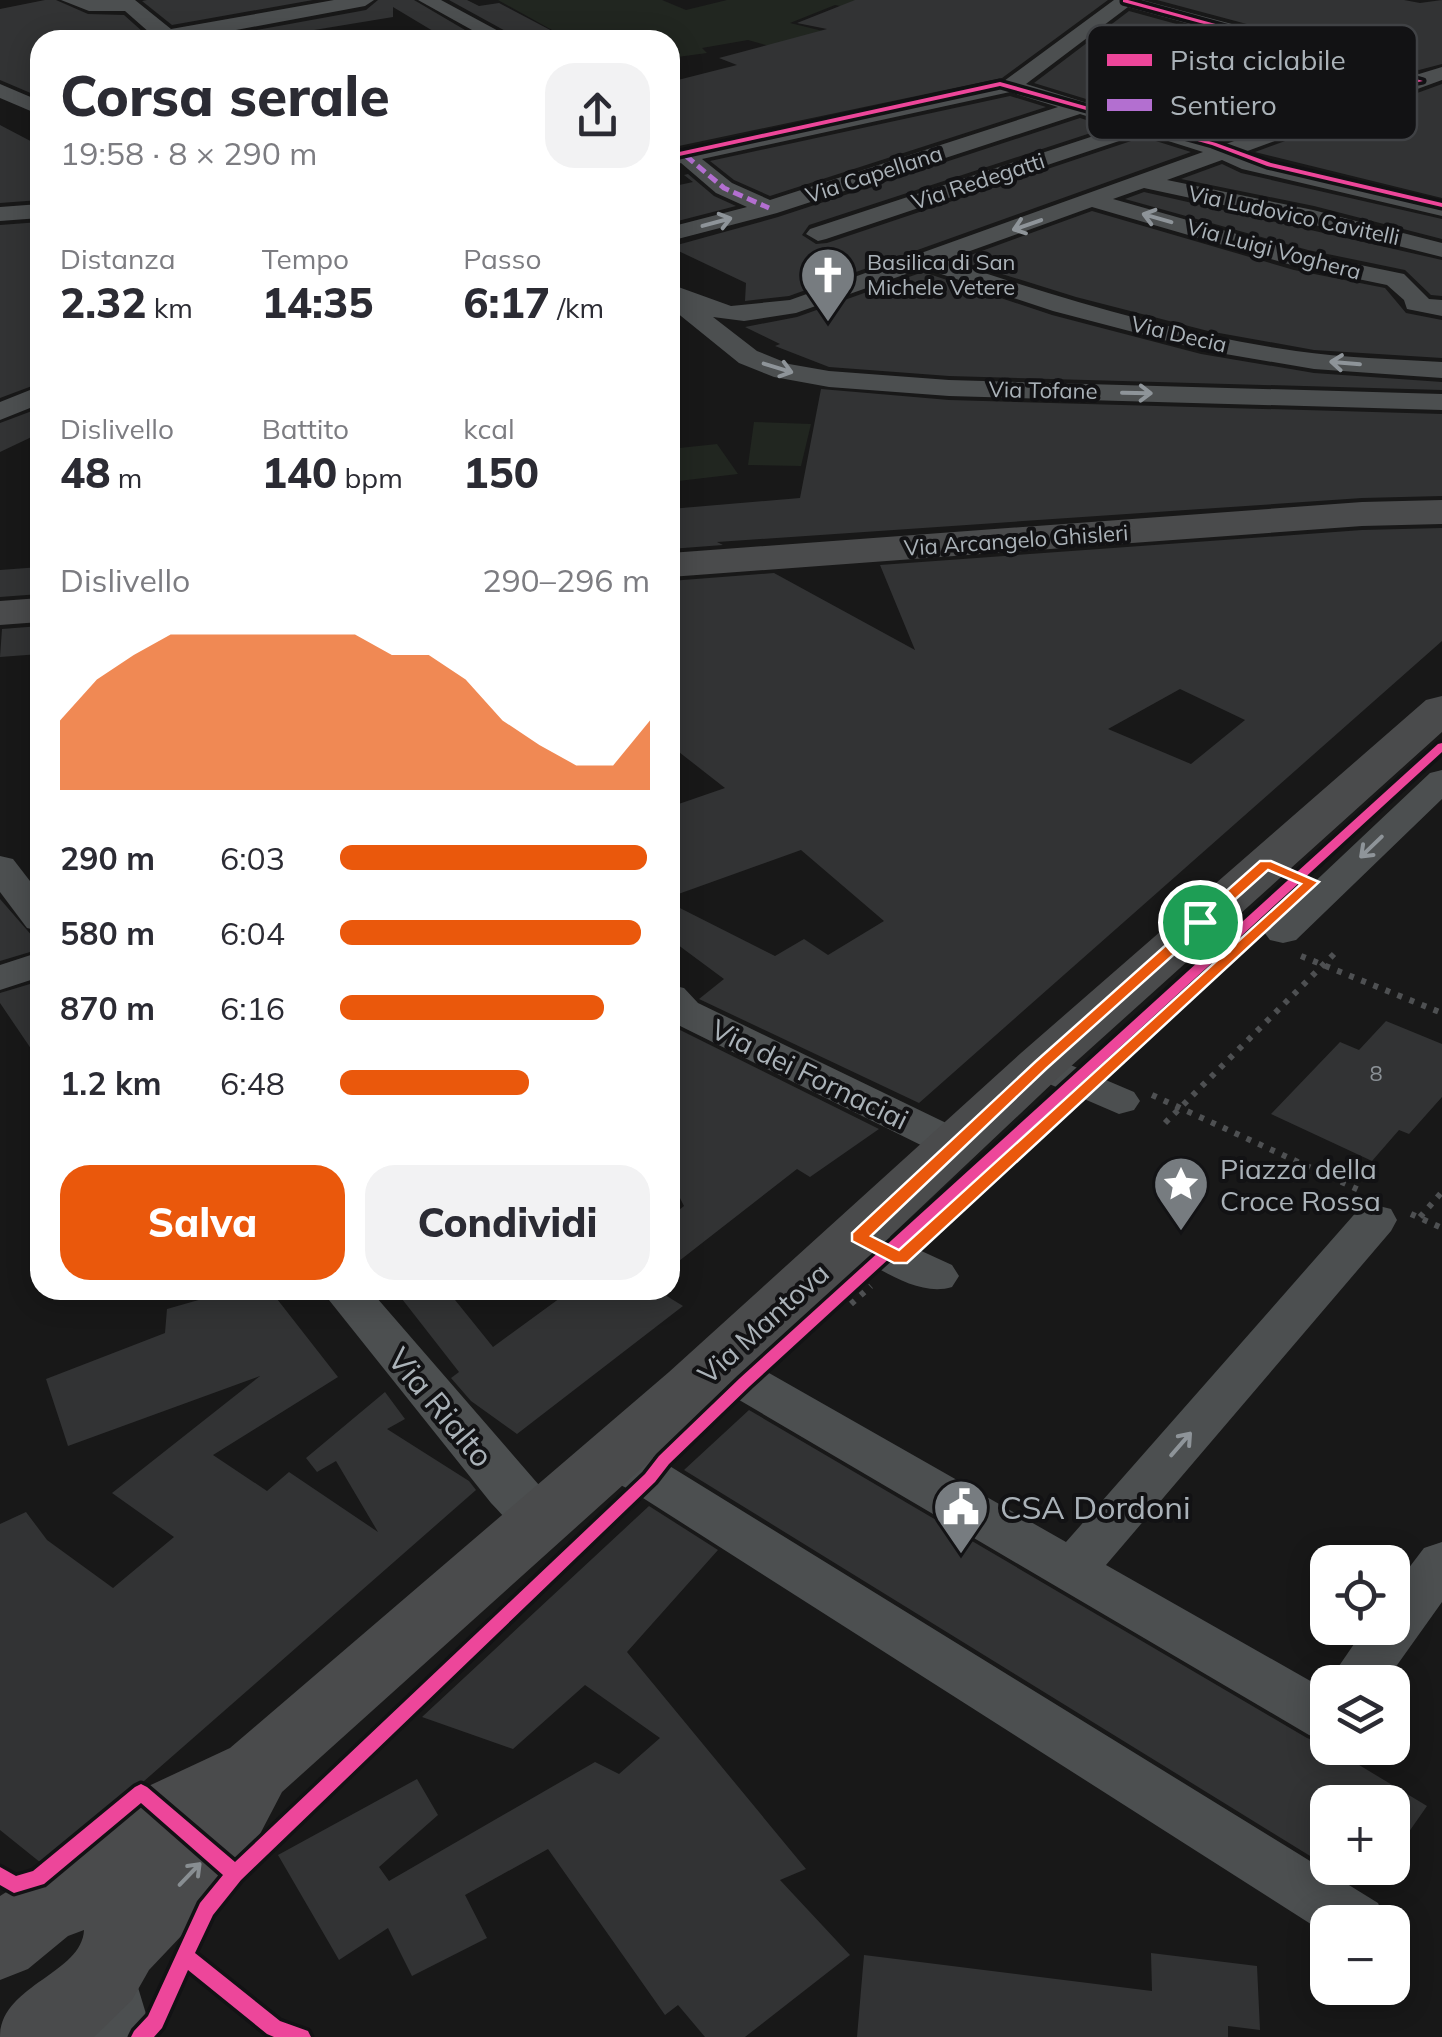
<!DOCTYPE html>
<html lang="it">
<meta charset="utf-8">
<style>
body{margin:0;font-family:Mulish,sans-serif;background:#f2f2f3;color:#2b2b33;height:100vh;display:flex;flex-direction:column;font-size:38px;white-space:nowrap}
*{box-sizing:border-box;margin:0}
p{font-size:32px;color:#7c7c81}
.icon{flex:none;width:55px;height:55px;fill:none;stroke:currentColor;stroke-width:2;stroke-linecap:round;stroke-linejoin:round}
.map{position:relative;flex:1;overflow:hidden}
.drawer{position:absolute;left:30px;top:30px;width:650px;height:1270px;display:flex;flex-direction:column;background:#fff;border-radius:30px;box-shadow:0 5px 25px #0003}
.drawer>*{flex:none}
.tools{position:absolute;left:1310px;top:1545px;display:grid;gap:20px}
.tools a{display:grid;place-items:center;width:100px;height:100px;border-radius:20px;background:#fff;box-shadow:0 5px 25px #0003;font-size:50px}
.pin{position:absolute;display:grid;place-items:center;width:85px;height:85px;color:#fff;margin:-42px;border:5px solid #fff;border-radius:50%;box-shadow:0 2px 10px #0007}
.round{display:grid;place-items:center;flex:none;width:105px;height:105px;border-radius:30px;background:#f2f2f3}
.overview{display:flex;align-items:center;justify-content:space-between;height:170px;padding:0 30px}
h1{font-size:55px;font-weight:800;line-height:75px}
.figures{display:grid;grid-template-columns:repeat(3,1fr);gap:15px;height:170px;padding:10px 30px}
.figures div{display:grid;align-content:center}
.figures b{font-size:42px;font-weight:800}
.figures small{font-size:28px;font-weight:400}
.figures p{font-size:28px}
.chart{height:280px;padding:20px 30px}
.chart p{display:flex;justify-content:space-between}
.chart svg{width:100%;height:180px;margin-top:10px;fill:#ea580c;opacity:.7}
.button{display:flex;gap:20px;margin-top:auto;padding:20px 30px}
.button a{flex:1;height:115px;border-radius:30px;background:#ea580c;color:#fff;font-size:40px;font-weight:800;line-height:115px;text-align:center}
.button a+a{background:#f2f2f3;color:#2b2b33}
ul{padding:0 30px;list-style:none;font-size:32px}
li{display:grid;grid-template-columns:160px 120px 1fr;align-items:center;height:75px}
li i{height:25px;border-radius:12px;background:#ea580c}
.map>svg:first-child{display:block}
</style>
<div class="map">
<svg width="1442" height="2037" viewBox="0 0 1442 2037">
<rect width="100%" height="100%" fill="#181818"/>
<path fill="#212620" d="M498 0H662L686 10 727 0H951L926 23 835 5 790 23 831 33 818 60 748 40 702 48 707 53 670 58V40H570Z
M754 422 811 424 801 466 748 465Z
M717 444 738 474 670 482V449Z"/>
<path fill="#323334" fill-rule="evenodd" d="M45 0H56L88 14 124 15 152 40H40V97L0 80V9Z
M147 0H313L172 25 142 1Z
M378 0H414L482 40H448L393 7V17L302 32 317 40H203L366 10Z
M449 0H467L479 6 499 3 554 32 518 38Z
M855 0H1108L1002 78 674 147 670 144V82L737 65 719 58 827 29 797 23Z
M1157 0H1404L1420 3 1442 0V64L1419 70Z
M1129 11 1387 82 1223 141 1034 83Z
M1442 84V198L1255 152Z
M1010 96 1046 107 770 196 734 180 710 161Z
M1080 118 1109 127 809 225 802 235 816 244 827 243 1143 137 1191 152 789 296 745 301 746 283 670 247 778 217Z
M0 125 40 146V200L0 203Z
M1222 164 1241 173 1442 219V239L1314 206 1181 179Z
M688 174 714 196 736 206 670 223V187L693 182 684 175Z
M1144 192 1442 260V296L1431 295 1405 270 1308 250 1125 199Z
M1092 211 1294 270 1385 288 1406 313 1442 320V358L1314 350 1208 331 1076 297 957 260Z
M40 222V383L0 398V225Z
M923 272 1052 315 1201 354 1314 373 1442 382V390L949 376 829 367 775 346 780 344 745 327 797 317Z
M821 389 949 400 1442 414V496L1362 498 717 542 723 545 670 549V509L800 498Z
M40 408V433L0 452V423Z
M1442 528V641L919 1103 699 999 724 979 670 939V903L775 956 804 939 828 955 884 921 801 850 670 897V807L725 788 670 745V581L774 573 915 650 880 565 1362 530ZM1180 689 1245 720 1191 764 1108 729Z
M40 567V594L0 597V570Z
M40 626V654L0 657 2 629Z
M0 899 40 945V949L0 961Z
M40 981V1062L0 1003V993Z
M1386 1021 1442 1044V1097L1409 1134 1399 1130 1372 1161 1271 1114 1340 1042 1359 1050Z
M670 1025 879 1129 810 1177 797 1169 670 1268V1217L684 1206 679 1196 670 1200Z
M196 1290H270L338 1377 213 1455 267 1491 289 1472 378 1532 336 1461 317 1472 306 1458 385 1392 405 1419 387 1429 469 1481 476 1490 46 1867 0 1830V1524L26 1512 47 1540 113 1588 174 1537 112 1493 260 1376 68 1446 46 1379 165 1333 167 1309 202 1299Z
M395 1290H447L493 1347 571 1290H657L683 1306 517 1434 471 1401 451 1378 459 1372Z
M749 1410 1307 1738 1326 1745 1427 1806 1392 1856V1802H1328V1867L684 1470Z
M649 1506 718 1550 627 1652 806 1869 780 1880 850 1955 745 2037H705L678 2005 665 2015 548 1849 465 1895 487 1938 412 1976 388 1928 339 1960 278 1855 417 1779 438 1815 379 1867 389 1881 595 1762 619 1774 660 1738 585 1685 513 1749 422 1717Z
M1151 1953 1257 1966 1260 2030 1228 2026V2037H857L864 1955 1152 1991Z"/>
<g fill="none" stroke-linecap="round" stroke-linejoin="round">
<path stroke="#4e5052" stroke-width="6" stroke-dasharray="5 8" stroke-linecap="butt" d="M1301 956 1442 1013
M1113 1064 1251 938
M1152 1095 1359 1190
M1165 1123 1335 953
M1411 1214 1442 1228
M1420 1217 1442 1192
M928 1233 1063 1110
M851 1304 871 1286"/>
<path fill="#4c4f50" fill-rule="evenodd" d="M61 0H135L171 29 334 0H374L365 6 183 40H158L125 11H89Z
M418 0H441L515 40H490Z
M1114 0H1142L1419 74 1442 67V80L1242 153 1442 202V216L1242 169 1222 160 1167 180 1313 210 1442 243V257L1311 224 1144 188 1113 199 1307 254 1404 274 1429 299 1442 300V316L1407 309 1404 300 1387 285 1295 266 1092 207 945 260C1060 298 1176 334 1296 351 1344 358 1393 359 1442 362V378L1314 369 1202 350 1053 311 923 268 796 313 744 321 713 317 757 351 789 364 829 371 949 380 1442 394V410L949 396 829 387 774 377 739 363 676 312 673 307 675 303 670 300V284L731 306 790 300 1203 152 1143 133 826 239 818 241 806 234 810 229 1121 127 1080 114 777 213 670 241V227L747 207 716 193 681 163 670 166V152L1004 81ZM1128 7 1399 82 1223 145 1026 84ZM1010 92 1058 107 770 200 732 183 702 159Z
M0 84 40 101V115L0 98Z
M40 204V218L0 221V207Z
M40 386V404L0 420V402Z
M1442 770V799L1296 940 1283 943 1270 940 1264 932 1270 924 1430 773Z
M0 856 13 859 40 894V931L27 928 0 892Z
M40 952V977L0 990V965Z
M670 985 684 988 698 1003 971 1135 977 1145 971 1155 956 1159 941 1155 670 1021Z
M1040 1052 1134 1092 1140 1101 1134 1110 1119 1114 1026 1074 1020 1065 1026 1056Z
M1375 1205 1391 1209 1397 1220 1391 1231 1106 1565 1328 1691V1742L1309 1735 700 1377 693 1365 700 1353 717 1348 734 1353 1066 1542 1359 1209Z
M858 1222 952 1265 959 1276 952 1287C916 1298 874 1264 842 1248L836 1237 842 1226Z
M321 1290H370L558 1507 565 1521 558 1535C523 1546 514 1526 491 1503Z
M611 1439 668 1465 1378 1903 1386 1922H1328V1935L632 1491 594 1471 586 1458 594 1445Z
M1442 1542V1602L1385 1682H1328L1365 1628H1392V1590L1424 1548Z
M106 1943 127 1951 153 2037H89L76 1971 85 1951Z"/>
<path fill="#4a4b4c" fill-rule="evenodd" d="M1442 500V524L1362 526 670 577V553L1362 502Z
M40 598V622L0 625V601Z
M1442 696V732L1059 1077 713 1404 282 1792 238 1876 149 1970 132 2000 94 2037H0C0 1985 82 1974 84 1930L68 1936 28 1969 0 1980V1896L30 1877 54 1868 140 1790 230 1748 669 1372 1021 1053 1426 700Z"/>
<path stroke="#b36fd0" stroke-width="5" stroke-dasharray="10 5" stroke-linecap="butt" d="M686 156 724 188 769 208"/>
<g stroke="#121214" stroke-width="7">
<path id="cycleway" d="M1123 0H1128L1423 81 1418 82 1123 2Z
M1000 82 1216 143 1271 163 1442 203V207L1267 166 1212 145 1000 86 670 158V154Z
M1442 743V752L750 1386 669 1464 655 1482 241 1880 213 1915 195 1953 280 2021 308 2031 311 2037H274L267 2034 188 1970 162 2028 154 2037H131L134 2031 148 2016 200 1903 223 1875 141 1803 44 1884 14 1893 0 1885V1867L16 1876 33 1871 135 1787 141 1784 147 1787 235 1862 645 1474 659 1456 740 1378 1438 744Z"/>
</g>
<use href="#cycleway" fill="#ed469a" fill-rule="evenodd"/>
</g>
<defs><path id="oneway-shaft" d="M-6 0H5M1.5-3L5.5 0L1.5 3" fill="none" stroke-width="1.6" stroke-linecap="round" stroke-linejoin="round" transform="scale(2.5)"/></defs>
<g stroke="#8e9499">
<use href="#oneway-shaft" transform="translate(1157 218) rotate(-164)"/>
<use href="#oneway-shaft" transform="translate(717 222) rotate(-15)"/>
<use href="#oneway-shaft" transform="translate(1027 225) rotate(161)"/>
<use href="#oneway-shaft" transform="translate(1345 363) rotate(-175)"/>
<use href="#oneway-shaft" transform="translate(778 368) rotate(17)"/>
<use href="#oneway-shaft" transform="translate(1137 393) rotate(1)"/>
<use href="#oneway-shaft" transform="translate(1371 847) rotate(136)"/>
<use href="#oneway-shaft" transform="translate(1181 1444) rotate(-49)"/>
</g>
<use stroke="#888e92" href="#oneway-shaft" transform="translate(190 1874) rotate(-46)"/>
<path fill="#ea580c" stroke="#fff" stroke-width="2.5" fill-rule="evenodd" d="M1260 861H1271L1319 882 907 1263H894L852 1241V1233L1035 1062ZM1268 870 1301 884 899 1250 871 1236 1046 1069Z"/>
<defs>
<g id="church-pin" transform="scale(2.875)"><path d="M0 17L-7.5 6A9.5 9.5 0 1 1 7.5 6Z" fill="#777c80" stroke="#121214"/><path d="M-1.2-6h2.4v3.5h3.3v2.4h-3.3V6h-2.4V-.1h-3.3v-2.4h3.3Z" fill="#fff"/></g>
<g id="sight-pin" transform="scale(2.875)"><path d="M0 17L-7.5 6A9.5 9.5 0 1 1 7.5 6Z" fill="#777c80" stroke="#121214"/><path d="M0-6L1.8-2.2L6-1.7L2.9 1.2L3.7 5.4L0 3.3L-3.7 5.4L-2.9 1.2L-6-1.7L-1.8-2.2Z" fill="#fff"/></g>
<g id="civic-pin" transform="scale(2.875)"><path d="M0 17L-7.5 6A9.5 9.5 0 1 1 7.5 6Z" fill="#777c80" stroke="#121214"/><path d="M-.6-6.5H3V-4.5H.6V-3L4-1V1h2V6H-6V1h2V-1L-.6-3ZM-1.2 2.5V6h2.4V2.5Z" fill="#fff"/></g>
</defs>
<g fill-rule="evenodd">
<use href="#church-pin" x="828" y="275"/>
<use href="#sight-pin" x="1181" y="1184"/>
<use href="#civic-pin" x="961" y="1507"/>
</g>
<g text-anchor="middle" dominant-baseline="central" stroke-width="8" stroke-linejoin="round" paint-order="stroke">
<g font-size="22" fill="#aab2b8" stroke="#121214">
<text transform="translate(874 174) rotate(-18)">Via Capellana</text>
<text transform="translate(978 181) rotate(-18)">Via Redegatti</text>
<text transform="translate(1294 215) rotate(12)">Via Ludovico Cavitelli</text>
<text transform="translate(1274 249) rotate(15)">Via Luigi Voghera</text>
<text transform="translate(1179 334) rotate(13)">Via Decia</text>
<text transform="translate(1043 390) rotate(1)">Via Tofane</text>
<text transform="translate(1016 540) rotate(-4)">Via Arcangelo Ghisleri</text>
</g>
<g font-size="22" fill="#aab2b8" stroke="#121214" text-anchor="start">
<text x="867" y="262">Basilica di San<tspan x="867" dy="25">Michele Vetere</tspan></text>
</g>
<g font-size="22" fill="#8c9297">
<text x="1376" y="1073">8</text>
</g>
<g font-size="28" fill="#aab2b8" stroke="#121214">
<text transform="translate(810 1074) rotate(26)">Via dei Fornaciai</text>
<text transform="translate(763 1323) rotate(-42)">Via Mantova</text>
</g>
<g font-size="28" fill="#aab2b8" stroke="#121214" text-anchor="start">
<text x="1220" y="1168">Piazza della<tspan x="1220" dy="32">Croce Rossa</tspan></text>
</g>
<g font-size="32" fill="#aab2b8" stroke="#121214">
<text transform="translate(441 1407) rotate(50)">Via Rialto</text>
</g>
<g font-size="32" fill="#aab2b8" stroke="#121214" text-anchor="start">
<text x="1000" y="1507">CSA Dordoni</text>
</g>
</g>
<rect x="1087" y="25" width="330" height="115" rx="15" fill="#121214" stroke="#404245" stroke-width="2.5"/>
<rect x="1107" y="54" width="45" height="12" fill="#ed469a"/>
<rect x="1107" y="99" width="45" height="12" fill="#b36fd0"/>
<g font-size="28" fill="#aab2b8">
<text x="1170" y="70">Pista ciclabile</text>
<text x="1170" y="115">Sentiero</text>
</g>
</svg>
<div class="tools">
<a><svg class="icon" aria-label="locate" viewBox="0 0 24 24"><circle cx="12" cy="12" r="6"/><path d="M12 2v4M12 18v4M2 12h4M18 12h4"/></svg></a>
<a><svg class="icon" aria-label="layers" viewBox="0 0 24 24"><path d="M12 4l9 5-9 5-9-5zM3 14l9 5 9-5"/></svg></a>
<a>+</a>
<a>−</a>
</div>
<div class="pin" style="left:1200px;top:922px;background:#1e9e55"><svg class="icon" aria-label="arrive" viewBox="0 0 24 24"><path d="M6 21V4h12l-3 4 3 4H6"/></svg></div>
<section class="drawer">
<div class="overview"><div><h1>Corsa serale</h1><p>19:58 · 8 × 290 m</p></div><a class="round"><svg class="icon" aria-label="share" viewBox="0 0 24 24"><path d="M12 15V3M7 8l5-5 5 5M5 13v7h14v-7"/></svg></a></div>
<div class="figures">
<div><p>Distanza</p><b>2.32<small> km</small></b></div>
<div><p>Tempo</p><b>14:35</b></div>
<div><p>Passo</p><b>6:17<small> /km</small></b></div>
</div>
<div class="figures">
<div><p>Dislivello</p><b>48<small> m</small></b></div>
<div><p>Battito</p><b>140<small> bpm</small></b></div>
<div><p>kcal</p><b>150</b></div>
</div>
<div class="chart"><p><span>Dislivello</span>290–296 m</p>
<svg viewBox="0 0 160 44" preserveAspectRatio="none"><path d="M0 44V27L10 17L20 11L30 6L40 6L50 6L60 6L70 6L80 6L90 11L100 11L110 17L120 27L130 33L140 38L150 38L160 27V44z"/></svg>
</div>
<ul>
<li><b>290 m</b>6:03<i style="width:99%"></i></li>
<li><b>580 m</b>6:04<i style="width:97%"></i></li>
<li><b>870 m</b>6:16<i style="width:85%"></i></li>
<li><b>1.2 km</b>6:48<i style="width:61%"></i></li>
</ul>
<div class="button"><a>Salva</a><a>Condividi</a></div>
</section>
</div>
